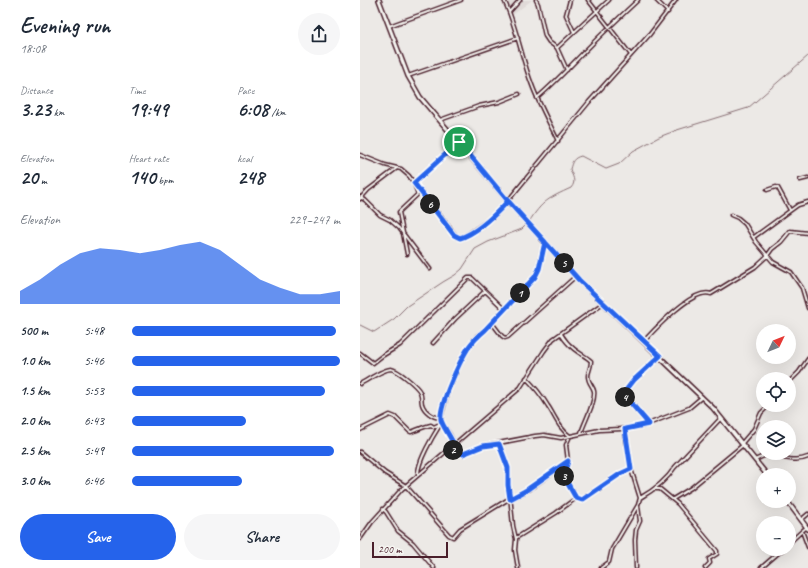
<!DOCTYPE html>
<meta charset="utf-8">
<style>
body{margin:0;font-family:Caveat,sans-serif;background:#f6f6f7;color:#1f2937;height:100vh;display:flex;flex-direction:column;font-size:15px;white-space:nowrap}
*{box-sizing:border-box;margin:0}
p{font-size:13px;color:#747a83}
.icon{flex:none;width:22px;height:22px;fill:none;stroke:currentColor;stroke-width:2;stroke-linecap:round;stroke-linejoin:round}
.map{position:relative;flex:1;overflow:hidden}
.panel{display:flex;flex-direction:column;background:#fff;width:360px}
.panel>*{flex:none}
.needle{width:26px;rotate:47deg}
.buttons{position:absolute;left:396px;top:324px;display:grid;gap:8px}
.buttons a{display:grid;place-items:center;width:40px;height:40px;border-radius:50%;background:#fff;box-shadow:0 4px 16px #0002;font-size:20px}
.scale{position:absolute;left:12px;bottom:10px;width:76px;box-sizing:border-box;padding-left:4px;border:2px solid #4a1f2b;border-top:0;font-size:11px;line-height:14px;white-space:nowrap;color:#4a1f2b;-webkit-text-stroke:3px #f6f6f2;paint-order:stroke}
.pin{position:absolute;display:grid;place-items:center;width:34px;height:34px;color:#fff;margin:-17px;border:2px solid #fff;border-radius:50%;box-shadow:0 1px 4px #0007}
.km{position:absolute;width:20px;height:20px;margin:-10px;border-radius:50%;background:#222;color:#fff;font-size:11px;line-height:20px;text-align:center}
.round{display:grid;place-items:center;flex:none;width:42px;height:42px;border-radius:21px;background:#f6f6f7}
.summary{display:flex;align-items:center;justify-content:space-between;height:68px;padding:0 20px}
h1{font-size:22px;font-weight:700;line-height:30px}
.figures{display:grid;grid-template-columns:repeat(3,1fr);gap:6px;height:68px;padding:4px 20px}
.figures div{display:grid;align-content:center}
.figures b{font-size:20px;font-weight:700}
.figures small{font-size:11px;font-weight:400}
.figures p{font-size:11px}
.chart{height:112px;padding:8px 20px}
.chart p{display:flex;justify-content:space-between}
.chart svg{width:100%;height:72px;margin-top:4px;fill:#2563eb;opacity:.7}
.action{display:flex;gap:8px;margin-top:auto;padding:8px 20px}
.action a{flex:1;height:46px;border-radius:24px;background:#2563eb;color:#fff;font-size:16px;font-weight:700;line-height:46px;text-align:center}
.action a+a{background:#f6f6f7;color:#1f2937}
ul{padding:0 20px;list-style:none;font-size:13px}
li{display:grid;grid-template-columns:64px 48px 1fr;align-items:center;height:30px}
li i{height:10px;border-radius:5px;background:#2563eb}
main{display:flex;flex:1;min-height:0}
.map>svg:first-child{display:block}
</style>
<main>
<section class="panel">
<div class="summary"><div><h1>Evening run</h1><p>18:08</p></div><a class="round"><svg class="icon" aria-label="share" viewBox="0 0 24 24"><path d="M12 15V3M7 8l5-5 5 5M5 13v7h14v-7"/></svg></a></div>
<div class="figures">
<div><p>Distance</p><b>3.23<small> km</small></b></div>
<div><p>Time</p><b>19:49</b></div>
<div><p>Pace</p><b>6:08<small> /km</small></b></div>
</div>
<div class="figures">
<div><p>Elevation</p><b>20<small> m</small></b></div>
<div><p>Heart rate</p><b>140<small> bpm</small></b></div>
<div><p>kcal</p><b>248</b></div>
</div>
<div class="chart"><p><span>Elevation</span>229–247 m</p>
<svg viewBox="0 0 160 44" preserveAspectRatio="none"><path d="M0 44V36L10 29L20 20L30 13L40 10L50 11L60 13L70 11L80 8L90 6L100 11L110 20L120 29L130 34L140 38L150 38L160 36V44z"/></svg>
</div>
<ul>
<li><b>500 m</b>5:48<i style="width:98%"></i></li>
<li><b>1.0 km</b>5:46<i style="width:100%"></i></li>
<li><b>1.5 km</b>5:53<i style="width:93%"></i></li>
<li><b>2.0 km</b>6:43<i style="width:55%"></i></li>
<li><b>2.5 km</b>5:49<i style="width:97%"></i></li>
<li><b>3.0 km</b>6:46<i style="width:53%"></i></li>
</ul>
<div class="action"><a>Save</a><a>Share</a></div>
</section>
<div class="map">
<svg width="448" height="568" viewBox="0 0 448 568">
<rect width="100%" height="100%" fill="#ece9e6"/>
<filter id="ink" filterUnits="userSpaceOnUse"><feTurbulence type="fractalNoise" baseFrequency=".025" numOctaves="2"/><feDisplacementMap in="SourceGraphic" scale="8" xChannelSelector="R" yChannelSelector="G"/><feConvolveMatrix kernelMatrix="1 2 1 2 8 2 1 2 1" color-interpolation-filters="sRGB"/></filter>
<g filter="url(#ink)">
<path fill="#e0dad8" d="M141 0H172L150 17Z"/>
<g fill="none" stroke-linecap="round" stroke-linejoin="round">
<path stroke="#886e73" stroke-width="1" d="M169 222C182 201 189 198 211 188 217 181 212 176 210 169 212 162 213 158 221 156L246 169 259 164 273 151 299 137 317 130 388 108 448 56
M0 325 14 332 34 319 47 306 83 282 95 275 102 269 115 249 128 242 162 229 167 224"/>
<g stroke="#4a1f2b" stroke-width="5">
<path id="street" d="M144 0C157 27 161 57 172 85 179 104 189 122 198 141
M176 0 178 4 185 36 189 42 197 48
M210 0 206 15 214 32
M228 0 271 55
M296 0 308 12
M150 11 160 0
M29 26 101 0
M207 70 197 48 249 0
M48 76 158 38
M177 98C197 81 213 63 231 45 246 30 262 15 278 0
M80 120 119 106 139 102 159 94
M0 155 25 165 41 169 49 176 54 183 99 142
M440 180 448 178
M54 183 97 237H102L108 234 133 217 142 208 229 102 290 34 316 0
M407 190 416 187 418 188 430 210
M0 197 5 200 20 215 30 220 39 228 70 269
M0 199 8 190 37 168
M371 215 378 218 385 224 396 242 413 262 431 272 442 288 448 308
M394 237 438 205 448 202
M47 254 39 212 58 194 55 186
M132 323 142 336 145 338 148 337 216 276
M201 334C204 339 209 345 214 349 220 354 226 356 231 361 231 369 228 371 228 376 228 383 233 386 234 391 236 402 224 422 221 433
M284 341C295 329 334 287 351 294L395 267 407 256 412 249 421 242 430 231 448 233
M73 343 95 319 125 291
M0 353 13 363 22 356 40 345 108 278H112L144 309
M429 382 439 372 448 359
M0 384C8 380 23 369 31 369 38 370 57 386 60 392 62 396 61 400 62 404 64 411 74 419 81 417
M289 424 263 394 274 380 300 356
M0 430 30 415 35 417 49 431 51 432C58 430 65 426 71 425L74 427 80 424
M382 443 394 429 401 413 409 405
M139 444 148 468V485L150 495 153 526 156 539 155 550 158 568
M95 445 90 435 82 423 81 417 88 390 101 361 108 348 117 336 125 330 175 277 179 269 185 243
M90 448 103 454 123 446 175 436 184 435 201 438 239 430 261 429 283 426 329 408 342 397
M0 452 25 473 46 486 89 535 93 537 100 529 147 500C162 497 194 471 208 461
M395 460 408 454C421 457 435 463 448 457
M58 475C57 463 73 436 80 425
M294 489H300L318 504 357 551V554L349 559 350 563 345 568
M216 498 222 500 260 474 271 469
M280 498C294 490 306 481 315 467L361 418
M313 499 331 488 383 445
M23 509 26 512 38 531 53 543 74 568
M441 520 448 514
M447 527 442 531 448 547
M156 538 196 513 216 498 204 476 208 461 206 445 210 436C199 429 195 416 188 406 182 396 174 386 166 378
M0 539 12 522 42 489 160 388 184 351 193 339 243 303
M429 543 442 531
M241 568 249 562 252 549 278 505 280 498 271 469 265 429
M276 568 275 540 276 530 280 521 278 506
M401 568 423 549"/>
</g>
<g stroke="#4a1f2b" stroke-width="6">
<path id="secondary" d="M19 0 48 76 60 97 148 201 219 280 353 408 407 475
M427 501 448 529"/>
</g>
<use href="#street" stroke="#f6f6f2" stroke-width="2"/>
<use href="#secondary" stroke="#f6f6f2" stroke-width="3"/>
</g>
</g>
<g fill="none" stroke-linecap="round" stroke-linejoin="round" filter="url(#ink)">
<g stroke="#fff" stroke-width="8">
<path id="route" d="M99 142 148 201 185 242 179 269 175 277 125 330C119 335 113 341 108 348 100 361 79 405 81 420 82 425 92 439 94 445L90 448 103 454 123 446 139 444 148 468V485L150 499 165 491 208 461 204 474V477L216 498 222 500 260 474 271 469 265 429 289 424 263 394 274 380 300 356 219 280 148 201C137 213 117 233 100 238L94 235 54 183 99 142"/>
</g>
<use href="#route" stroke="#2563eb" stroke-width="5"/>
</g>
</svg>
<div class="buttons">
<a><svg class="needle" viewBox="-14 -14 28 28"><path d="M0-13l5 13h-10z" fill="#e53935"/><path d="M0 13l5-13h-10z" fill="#747a83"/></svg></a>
<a><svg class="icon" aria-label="locate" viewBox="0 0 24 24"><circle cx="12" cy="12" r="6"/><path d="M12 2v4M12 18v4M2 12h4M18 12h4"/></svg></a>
<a><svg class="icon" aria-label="layers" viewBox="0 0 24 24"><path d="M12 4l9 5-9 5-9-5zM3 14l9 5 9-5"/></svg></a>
<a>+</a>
<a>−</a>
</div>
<div class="scale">200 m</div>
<div class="pin" style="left:99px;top:142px;background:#1e9e55"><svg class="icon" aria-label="arrive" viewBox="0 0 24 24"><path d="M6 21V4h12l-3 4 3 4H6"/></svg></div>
<b class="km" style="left:160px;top:293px">1</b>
<b class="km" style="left:93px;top:450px">2</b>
<b class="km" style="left:204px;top:476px">3</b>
<b class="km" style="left:265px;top:397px">4</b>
<b class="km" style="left:204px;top:263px">5</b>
<b class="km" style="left:70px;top:204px">6</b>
</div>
</main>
